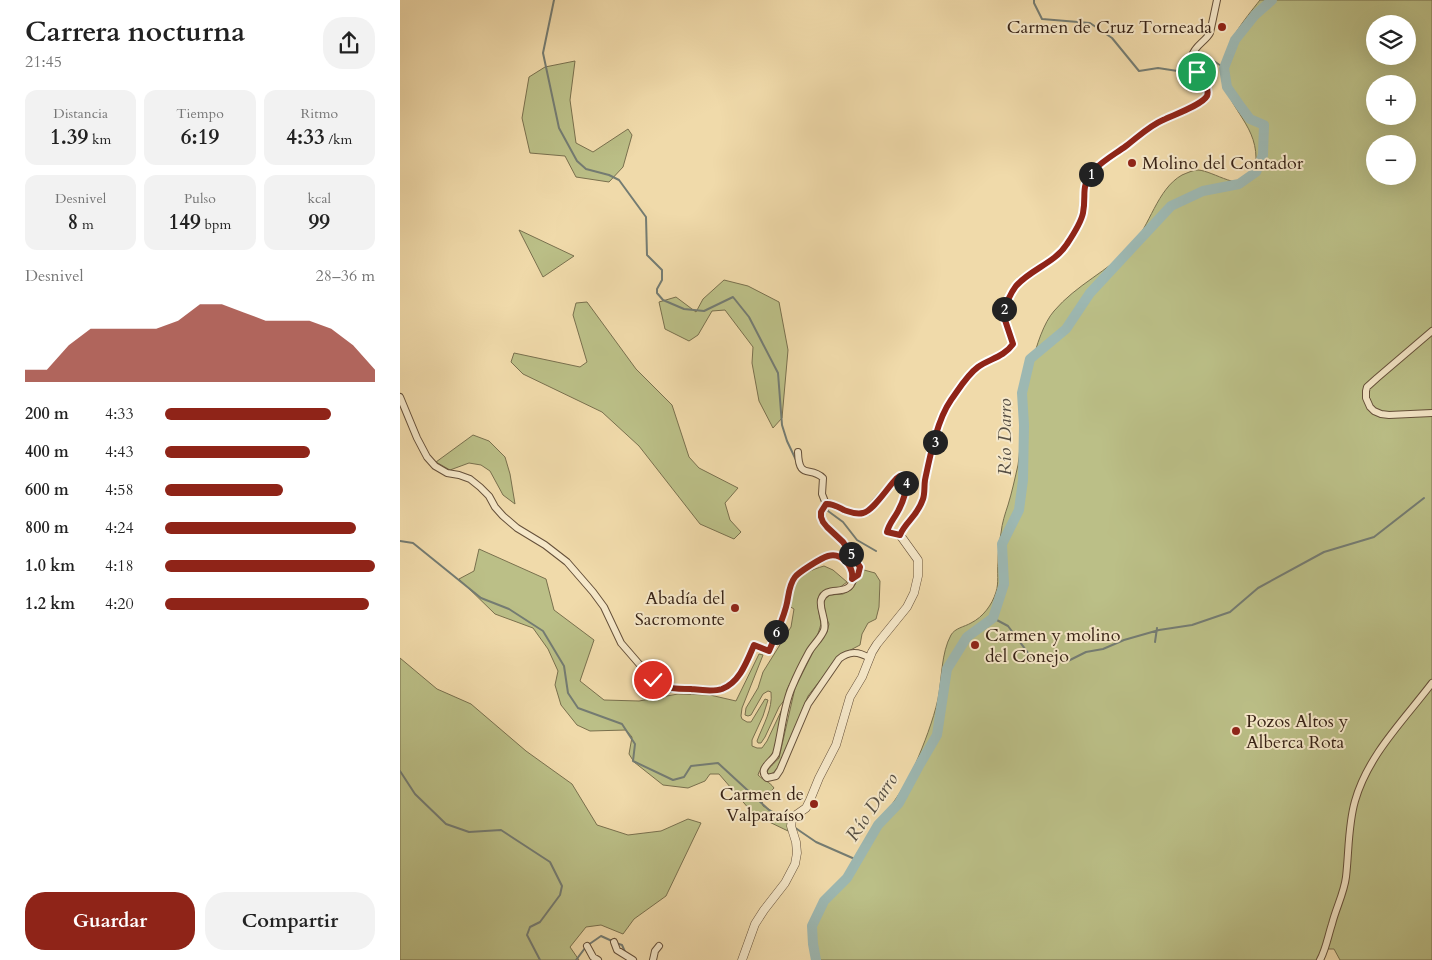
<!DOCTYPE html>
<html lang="es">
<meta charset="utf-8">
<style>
body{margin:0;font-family:Cardo,serif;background:#f2f2f2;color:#222;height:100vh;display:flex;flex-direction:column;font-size:19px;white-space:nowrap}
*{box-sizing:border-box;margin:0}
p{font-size:16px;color:#767676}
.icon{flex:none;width:28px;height:28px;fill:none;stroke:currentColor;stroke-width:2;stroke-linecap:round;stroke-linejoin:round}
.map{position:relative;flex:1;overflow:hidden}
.details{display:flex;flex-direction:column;background:#fff;width:400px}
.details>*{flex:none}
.fabs{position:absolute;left:966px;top:15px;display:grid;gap:10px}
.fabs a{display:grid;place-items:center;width:50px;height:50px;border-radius:50%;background:#fff;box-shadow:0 5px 20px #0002;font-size:25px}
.pin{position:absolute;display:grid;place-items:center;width:42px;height:42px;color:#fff;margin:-21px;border:2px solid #fff;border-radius:50%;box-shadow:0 1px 5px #0007}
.km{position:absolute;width:25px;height:25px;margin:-12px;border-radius:50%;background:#222;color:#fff;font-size:14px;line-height:25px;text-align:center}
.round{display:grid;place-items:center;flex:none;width:52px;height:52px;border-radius:20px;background:#f2f2f2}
.head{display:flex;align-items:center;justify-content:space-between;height:85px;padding:0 25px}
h1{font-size:28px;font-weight:700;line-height:38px}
.stats{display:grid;grid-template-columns:repeat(3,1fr);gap:8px;height:85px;padding:5px 25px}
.stats div{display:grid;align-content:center;border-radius:12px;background:#f2f2f2;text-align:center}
.stats b{font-size:21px;font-weight:700}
.stats small{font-size:14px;font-weight:400}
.stats p{font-size:14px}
.chart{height:140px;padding:10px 25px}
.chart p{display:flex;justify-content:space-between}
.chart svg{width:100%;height:90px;margin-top:5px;fill:#8f2418;opacity:.7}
.cta{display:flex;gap:10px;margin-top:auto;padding:10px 25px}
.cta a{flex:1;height:58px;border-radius:20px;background:#8f2418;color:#fff;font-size:20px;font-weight:700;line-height:58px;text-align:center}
.cta a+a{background:#f2f2f2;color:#222}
ul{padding:0 25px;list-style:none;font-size:16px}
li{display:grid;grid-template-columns:80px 60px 1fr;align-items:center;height:38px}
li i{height:12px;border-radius:6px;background:#8f2418}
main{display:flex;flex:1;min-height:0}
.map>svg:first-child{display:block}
</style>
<main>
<section class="details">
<div class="head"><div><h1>Carrera nocturna</h1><p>21:45</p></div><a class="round"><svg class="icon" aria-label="share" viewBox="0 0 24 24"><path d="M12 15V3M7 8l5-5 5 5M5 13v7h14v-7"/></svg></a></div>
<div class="stats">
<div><p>Distancia</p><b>1.39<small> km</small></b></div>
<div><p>Tiempo</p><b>6:19</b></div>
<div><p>Ritmo</p><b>4:33<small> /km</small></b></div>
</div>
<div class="stats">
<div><p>Desnivel</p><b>8<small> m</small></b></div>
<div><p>Pulso</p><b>149<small> bpm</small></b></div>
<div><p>kcal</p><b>99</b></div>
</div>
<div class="chart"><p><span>Desnivel</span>28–36 m</p>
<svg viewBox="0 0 160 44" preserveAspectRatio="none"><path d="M0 44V38L10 38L20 26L30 18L40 18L50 18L60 18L70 14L80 6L90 6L100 10L110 14L120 14L130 14L140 18L150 26L160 38V44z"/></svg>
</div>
<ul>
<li><b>200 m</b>4:33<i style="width:79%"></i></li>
<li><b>400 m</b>4:43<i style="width:69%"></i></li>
<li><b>600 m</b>4:58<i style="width:56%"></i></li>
<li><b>800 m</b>4:24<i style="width:91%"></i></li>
<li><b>1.0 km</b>4:18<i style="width:100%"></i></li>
<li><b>1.2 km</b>4:20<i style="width:97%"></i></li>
</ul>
<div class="cta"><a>Guardar</a><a>Compartir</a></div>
</section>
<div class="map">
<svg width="1032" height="960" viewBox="0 0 1032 960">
<rect width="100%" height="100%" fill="#f0daaa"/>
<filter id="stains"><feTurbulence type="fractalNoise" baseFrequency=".004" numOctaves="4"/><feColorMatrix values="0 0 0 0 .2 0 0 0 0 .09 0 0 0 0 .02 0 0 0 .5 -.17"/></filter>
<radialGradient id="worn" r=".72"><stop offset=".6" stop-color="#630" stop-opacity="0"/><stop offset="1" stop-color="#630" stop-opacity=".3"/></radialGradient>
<path fill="#bbbf87" stroke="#79704e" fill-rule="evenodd" d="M860 0H1032V960H940L934 949H928L917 960H416C416 949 412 936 414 925 417 907 432 894 442 880 451 867 458 853 467 840 483 815 503 793 515 765 524 744 533 721 538 699 542 679 541 653 551 635 555 628 564 627 571 623 583 617 592 605 596 592 599 583 597 572 598 563 598 553 599 543 601 533 602 523 605 514 608 505 612 492 615 478 618 465 620 453 620 441 621 429 624 398 634 334 654 311 676 285 708 271 731 247 750 226 757 189 782 175 787 173 793 170 798 170 814 171 842 193 853 176 856 171 856 164 856 158 856 122 824 106 823 72 822 46 845 19 860 0ZM975 24H1008V56H975ZM975 84H1008V116H975ZM975 144H1008V176H975Z
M175 61 170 100 176 143 193 152 228 129 232 135 223 167 209 182 176 177 165 156 130 153 122 118 129 77 145 67Z
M119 230 174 256 143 277Z
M324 280 348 286 379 302 388 350 382 418 373 428 359 401 352 363 353 347 325 310 312 311 298 335 289 341 265 329 259 302 276 297 296 312 303 299Z
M187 302 236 369 272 405 289 457 299 468 338 488 325 503 330 520 341 532 334 539 300 524 239 446 202 412 123 374 111 362 114 353 180 367 187 362 173 315 176 303Z
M73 435 89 441 105 457 110 474 115 504 103 495 90 471 81 465 69 463 50 470 36 462Z
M79 549 146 579 154 610 194 640 180 681 204 700 239 701 278 694 310 695 336 701 359 654 363 655 342 708 341 716 342 719 347 722H351L365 699 368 700 363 716 352 740V746L357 748H362L367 741 384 705 377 743 372 755 359 772 358 775C364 781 369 781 374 788L362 801 363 806 381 816 390 820 388 831 361 818 350 810 319 774H310L305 781 288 788 263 785 234 762 229 754 232 737 226 730 190 731 177 725 161 705 155 685 158 671 148 649 133 628 95 614 59 579 74 571Z
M424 566 433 570 447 582 439 588 428 589 422 592 418 599V607L421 624 417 637 405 654 387 690 386 698 379 707 365 737 361 743H358L357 741C363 725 373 709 371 692L368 691 363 694 351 715 348 716 345 715 346 708 358 688 363 672 391 627 394 609 389 606C393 580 398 574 424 566Z
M464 570 475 573 480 581 479 607 476 619 468 623 462 634 460 645 439 656 408 696 379 766 374 772 370 775 367 772C369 767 375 763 379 758L395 688 415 648 427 632 429 624 424 613 423 605 425 599 430 595 443 594 452 589Z
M0 658 37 689 71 704 126 751 172 784 197 825 228 835 261 831 288 819 301 823 266 896 234 919 223 934 201 925 186 927 170 947 179 960H0Z"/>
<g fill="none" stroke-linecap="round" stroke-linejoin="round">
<path stroke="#747c73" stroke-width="2" d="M154 0 143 53 159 128 177 161 186 169 209 175 219 180 246 217 247 255 262 270V280L257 289V293L263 300 284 309 304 311 333 297 349 317 378 373 382 425 387 441 396 460
M634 0V3L642 19 690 23 712 38 739 71 758 68 784 72 792 68
M797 66 811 59 824 68
M426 507 428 511 443 522 457 540 476 551
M0 541 13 543 81 598 109 609 143 631 164 666 168 693 178 708 222 724 235 744 233 761 273 780 284 777 291 766 318 763 369 810 388 823
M593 618 608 626 634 661 653 662 668 661 686 652 703 649 724 640 759 630 792 625 830 612 858 588 924 552 974 537 1024 498
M755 642 757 628
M0 771 15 794 46 824 69 832 101 830 150 862 162 886 160 895 140 922 130 927 127 935 140 960
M394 827 416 842 457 860
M216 943 222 945 226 954
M188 945 201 936 212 941
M176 960 185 948"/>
<path stroke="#9db8b2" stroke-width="10" d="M416 960 413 944 412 926 424 901 447 878 478 825 499 803 520 764 537 735 547 669 567 637 593 618 604 584 602 544 619 510 623 480 624 425 622 393 630 359 666 329 690 293 771 206 803 191 839 184 856 172 863 155 864 125 850 119 841 107 827 87 824 68 835 40 855 15 872 0"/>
<g stroke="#65503a" stroke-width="8">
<path id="minor" d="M1032 331 977 378 967 387 966 391V398L970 407 974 411 981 414 989 415 1032 413
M0 397 17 438 27 457 35 466 47 473 59 475 70 479 80 487 89 496 95 507 103 516 117 528 145 545 167 562 193 592 204 607 221 643 253 680 263 686 271 689 316 690 323 688 334 681 344 667 354 645 369 651C375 637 381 622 386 608 389 598 387 588 394 579 398 573 421 558 428 556 441 553 454 566 453 579 449 599 426 583 421 600 419 610 427 620 424 630 421 638 413 645 409 652 403 663 397 675 392 687 383 707 382 732 376 754 372 762 357 769 367 778L376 776 380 770 408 704 439 659C449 651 458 651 469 658
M398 452C399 481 410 465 423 478L422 494 426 504
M453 579 458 575 460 567C454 558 448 548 442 541 432 530 409 518 428 503 441 507 452 518 467 512L496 479 503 476 506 477C509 488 503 503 497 513 493 520 489 524 487 532L500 535C506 521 517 517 523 499 525 492 525 484 526 477 531 452 537 421 551 400 559 389 567 375 578 367 590 359 604 357 613 344L603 314C606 304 610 294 616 286 630 270 653 264 666 246 672 238 682 221 683 212 686 190 679 182 700 164 708 158 717 153 725 147 735 139 744 130 755 124 766 118 799 107 806 98 813 87 791 69 792 56 794 46 806 41 810 33L817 0
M214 942 217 950 233 960
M187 946 193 957 198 960
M253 960 255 951 259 946
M920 960C926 949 928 936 932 924 936 908 944 893 946 877 949 851 948 825 955 801 968 755 1004 720 1032 683"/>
</g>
<g stroke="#65503a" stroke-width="9">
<path id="tertiary" d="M342 960 355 924 364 910 385 883 395 864 397 853 396 842 391 826 392 820 396 815 406 808 410 800 419 778 436 745 450 697 462 677 472 652 477 644 507 607 514 593 518 576V560L500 535"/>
</g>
<use href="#minor" stroke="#f5e7c8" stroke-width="6"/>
<use href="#tertiary" stroke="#f5e7c8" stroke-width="8"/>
</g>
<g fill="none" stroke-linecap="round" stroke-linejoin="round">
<g stroke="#fff" stroke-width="10">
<path id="route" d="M253 680C267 689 275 689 291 689 300 690 313 692 322 689 340 682 347 661 354 645L369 651C375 637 382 622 386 607 389 597 388 586 395 577 399 572 421 558 428 556 441 552 454 566 452 579L458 575 460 567 443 542 427 527 423 522 421 517V512L426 504C432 503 438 507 444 510 450 512 456 515 463 513 473 511 488 487 496 479L500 476 506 477C508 488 503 503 497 513 493 520 489 524 487 532L500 535C506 521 517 517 523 499 525 493 524 487 525 480 530 456 537 420 551 400 559 389 567 375 578 367 589 359 604 357 613 344L603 314C606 304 610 294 616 286 631 269 655 263 667 244 673 235 681 223 683 213 687 192 679 188 695 169 704 160 715 154 726 146 738 137 749 126 763 120 773 115 802 105 807 96 810 88 802 78 797 72"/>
</g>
<use href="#route" stroke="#8f2418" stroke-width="6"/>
</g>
<g fill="#8f2418" stroke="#f5e7c8" stroke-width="2">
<circle cx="822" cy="27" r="5"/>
<circle cx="732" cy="163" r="5"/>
<circle cx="335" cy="608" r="5"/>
<circle cx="575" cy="645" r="5"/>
<circle cx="836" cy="731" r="5"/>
<circle cx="414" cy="804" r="5"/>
</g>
<g text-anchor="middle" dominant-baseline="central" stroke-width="4" stroke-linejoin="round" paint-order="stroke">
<g font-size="18" fill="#372215" stroke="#f5e7c8" text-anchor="end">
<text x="812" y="27">Carmen de Cruz Torneada</text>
<text x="742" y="163" text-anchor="start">Molino del Contador</text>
<text x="325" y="598">Abadía del<tspan x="325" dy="21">Sacromonte</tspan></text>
<text x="585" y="635" text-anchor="start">Carmen y molino<tspan x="585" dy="21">del Conejo</tspan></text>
<text x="846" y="721" text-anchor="start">Pozos Altos y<tspan x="846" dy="21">Alberca Rota</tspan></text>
<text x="404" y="794">Carmen de<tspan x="404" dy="21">Valparaíso</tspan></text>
</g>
<g font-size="19" font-style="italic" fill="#564f44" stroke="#f5e7c8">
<text transform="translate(605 437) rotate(-90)">Río Darro</text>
<text transform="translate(472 807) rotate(-56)">Río Darro</text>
</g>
</g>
<rect width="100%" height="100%" filter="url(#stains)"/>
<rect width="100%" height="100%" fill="url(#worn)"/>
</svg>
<div class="fabs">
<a><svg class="icon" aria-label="layers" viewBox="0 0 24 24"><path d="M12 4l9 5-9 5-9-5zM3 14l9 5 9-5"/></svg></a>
<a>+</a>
<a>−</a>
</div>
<div class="pin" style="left:797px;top:72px;background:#1e9e55"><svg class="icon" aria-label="arrive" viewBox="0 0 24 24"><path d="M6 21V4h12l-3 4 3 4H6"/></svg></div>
<div class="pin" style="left:253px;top:680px;background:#d93025"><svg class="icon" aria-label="check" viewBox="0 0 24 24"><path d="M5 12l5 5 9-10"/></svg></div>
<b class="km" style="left:691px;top:174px">1</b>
<b class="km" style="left:604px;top:309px">2</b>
<b class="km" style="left:535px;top:442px">3</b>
<b class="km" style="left:506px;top:483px">4</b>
<b class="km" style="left:451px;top:554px">5</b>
<b class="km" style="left:376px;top:632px">6</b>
</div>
</main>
